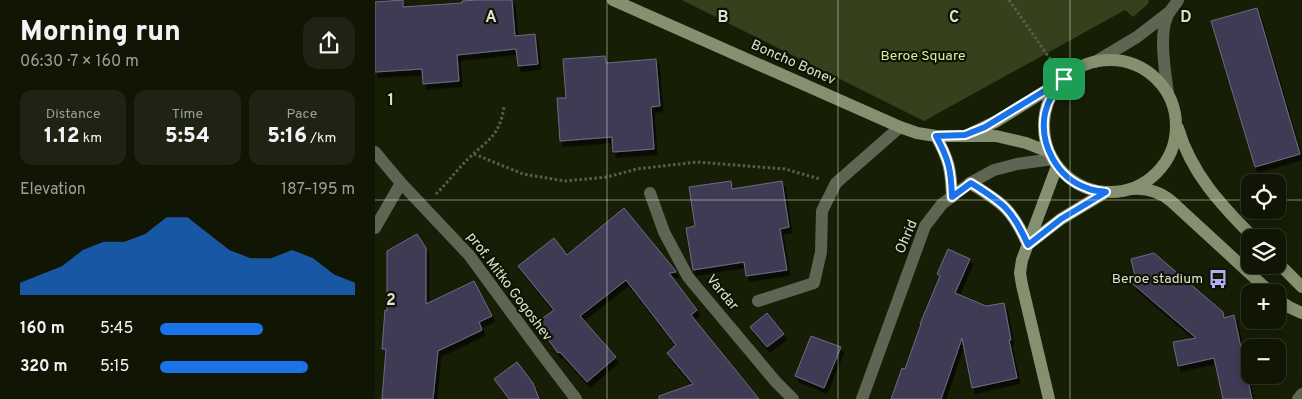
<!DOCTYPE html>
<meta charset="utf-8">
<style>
body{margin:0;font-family:Overpass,sans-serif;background:#1e2313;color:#f1f3f6;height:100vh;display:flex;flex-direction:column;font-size:19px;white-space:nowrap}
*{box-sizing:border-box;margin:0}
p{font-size:16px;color:#9c9f9a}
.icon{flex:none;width:28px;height:28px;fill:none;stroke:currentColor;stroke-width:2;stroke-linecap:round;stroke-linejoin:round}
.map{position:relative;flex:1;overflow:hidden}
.drawer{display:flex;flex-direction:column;background:#111604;width:375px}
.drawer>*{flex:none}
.buttons{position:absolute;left:866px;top:174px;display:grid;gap:10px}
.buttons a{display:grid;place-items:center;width:45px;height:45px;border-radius:10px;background:#111604;box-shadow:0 2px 12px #0003,0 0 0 1px #303526;font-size:25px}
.pin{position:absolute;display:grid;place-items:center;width:42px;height:42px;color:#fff;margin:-21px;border-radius:10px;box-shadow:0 2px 8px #0006}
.round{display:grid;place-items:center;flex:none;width:52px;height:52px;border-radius:15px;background:#1e2313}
.summary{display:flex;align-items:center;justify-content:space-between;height:85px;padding:0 20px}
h1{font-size:28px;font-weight:800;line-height:38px}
.stats{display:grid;grid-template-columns:repeat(3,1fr);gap:8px;height:85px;padding:5px 20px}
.stats div{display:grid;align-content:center;border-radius:12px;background:#1e2313;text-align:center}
.stats b{font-size:21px;font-weight:800}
.stats small{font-size:14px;font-weight:400}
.stats p{font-size:14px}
.chart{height:140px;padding:10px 20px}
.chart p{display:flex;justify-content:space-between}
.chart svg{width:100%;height:90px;margin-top:5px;fill:#1a73e8;opacity:.7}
ul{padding:0 20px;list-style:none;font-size:16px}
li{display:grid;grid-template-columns:80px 60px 1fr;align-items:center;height:38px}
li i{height:12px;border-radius:6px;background:#1a73e8}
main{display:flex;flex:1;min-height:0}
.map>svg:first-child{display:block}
</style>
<main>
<section class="drawer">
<div class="summary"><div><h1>Morning run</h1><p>06:30 · 7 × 160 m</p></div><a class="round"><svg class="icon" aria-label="share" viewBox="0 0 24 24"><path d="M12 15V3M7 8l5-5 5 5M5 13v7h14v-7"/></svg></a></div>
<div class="stats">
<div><p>Distance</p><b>1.12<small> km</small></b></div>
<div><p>Time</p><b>5:54</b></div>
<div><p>Pace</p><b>5:16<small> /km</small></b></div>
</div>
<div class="chart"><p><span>Elevation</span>187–195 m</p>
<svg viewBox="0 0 160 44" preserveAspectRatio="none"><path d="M0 44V38L10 34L20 30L30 22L40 18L50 18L60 14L70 6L80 6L90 14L100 22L110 26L120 26L130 22L140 26L150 34L160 38V44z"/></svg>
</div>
<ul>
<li><b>160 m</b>5:45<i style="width:53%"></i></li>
<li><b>320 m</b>5:15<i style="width:76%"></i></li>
</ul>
</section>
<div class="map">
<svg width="927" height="399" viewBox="0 0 927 399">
<defs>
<filter id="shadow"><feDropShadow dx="3" dy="5.5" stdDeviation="0" flood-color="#0009"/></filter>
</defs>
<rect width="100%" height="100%" fill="#171e06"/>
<path fill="#35411d" d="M307 0H774L773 4 758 17 750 10 549 121Z"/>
<path fill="#3f3b54" stroke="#6e6a85" filter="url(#shadow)" d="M28 0V7L87 3V1L103 0H137L140 36 160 34 163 64 143 66 141 49 82 55 84 81 48 84 47 69 0 72V2Z
M882 8 925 154 880 167 836 21Z
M230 56 231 63 281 59 285 106 276 107 279 149 238 152 237 137 185 141 182 98H191L188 59Z
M356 181 357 189 407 181 414 227 405 229 412 270 371 276 369 262 318 270 311 228 320 226 314 187Z
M249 208 300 270 301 272 294 273 322 310 316 315 384 399H284V396L318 384 292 353 301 345 251 280 205 316 241 357 212 382 185 352 183 353 161 323 179 310 143 266 179 238 192 255Z
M42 234 51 248V304L99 281 117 316 104 322 107 330 63 351 58 399H7L11 349H7L10 310 12 311V251Z
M573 249 595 259 580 293 611 306 629 303 636 340H634L642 378 597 388 587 338 566 399H516L527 368 530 369 546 324H545L565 276 562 274Z
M779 253 848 312 849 318 859 315 877 399H848L839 358 803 366 798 342 821 338 758 284 761 280 756 259Z
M392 313 409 334 392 347 375 327Z
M436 336 466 347 449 388 420 376Z
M142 362 158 383 164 399H134L119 379Z"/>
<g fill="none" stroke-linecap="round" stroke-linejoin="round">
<path stroke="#585e49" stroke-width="3" stroke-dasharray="2.5 2.5" stroke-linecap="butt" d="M634 0 680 66
M99 154 148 174 190 181 232 177 262 169 322 162 410 169 445 179
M61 194C72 183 82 170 93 159 112 140 125 137 129 106"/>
<path stroke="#5e6552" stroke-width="12" d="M383 301 439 283 446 252 447 211 461 183 525 127
M923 399 927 394"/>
<path stroke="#5e6552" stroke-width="12" d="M720 62 762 37 793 13
M793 93C790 72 784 35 792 17 794 11 800 6 803 0
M0 152 26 183 94 255 169 357 201 399
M275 193 289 232 313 277 401 382 418 399
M0 228 26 183
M487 399 550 226 567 204 595 183 619 170 642 164 678 159"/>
<path stroke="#859071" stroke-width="12" d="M238 0 525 127 542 133 561 136H621L651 143 674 152
M669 126a66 66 0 1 1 132 0a66 66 0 1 1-132 0Z
M803 128C816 173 846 205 879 238
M597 133 622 121 683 83
M561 136C574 160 576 169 577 197
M595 183C628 203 637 209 653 245
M758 189C773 188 785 192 796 201L895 292
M655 243 686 219 731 192
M902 262 927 287
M902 299 914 307 927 313
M674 399 647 285 645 273 647 260 682 166"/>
</g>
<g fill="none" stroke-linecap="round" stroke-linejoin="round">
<g stroke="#fff" stroke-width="10">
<path id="route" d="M689 79C680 89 673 100 670 113 664 144 682 178 712 188 718 191 725 191 731 192L686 219 653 245C637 209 628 203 596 183L577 197C576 169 574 160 561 136L590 135 610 127Z"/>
</g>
<use href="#route" stroke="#1a73e8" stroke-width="6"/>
</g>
<path fill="none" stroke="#dbe1d2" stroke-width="1" stroke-opacity="0.55" d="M232 0V399M463 0V399M695 0V399M0 200H875M902 200H927"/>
<defs>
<g id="bus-bare" transform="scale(1.5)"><path d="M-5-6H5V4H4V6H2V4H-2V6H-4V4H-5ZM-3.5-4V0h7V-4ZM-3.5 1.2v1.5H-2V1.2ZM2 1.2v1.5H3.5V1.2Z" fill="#b7abf8" stroke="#0e1401" stroke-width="2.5" paint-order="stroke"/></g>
</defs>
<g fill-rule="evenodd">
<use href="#bus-bare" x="843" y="279"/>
</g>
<g text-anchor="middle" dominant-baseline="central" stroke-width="4.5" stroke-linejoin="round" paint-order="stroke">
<g font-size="14" fill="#d7f0a7" stroke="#0e1401">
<text x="548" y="56">Beroe Square</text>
</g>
<g font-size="14" fill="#dbe1d2" stroke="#0e1401">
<text transform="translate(418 63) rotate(24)">Boncho Bonev</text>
<text transform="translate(532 237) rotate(-67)">Ohrid</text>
<text transform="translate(134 287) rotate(53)">prof. Mitko Gogoshev</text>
<text transform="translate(347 293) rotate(50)">Vardar</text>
</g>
<g font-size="14" fill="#dbe1d2" stroke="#0e1401" text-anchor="end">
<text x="828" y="279">Beroe stadium</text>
</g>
</g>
<g font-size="16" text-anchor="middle" font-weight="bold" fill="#dbe1d2" stroke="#0e1401" stroke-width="4.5" stroke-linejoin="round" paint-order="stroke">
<text x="116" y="22">A</text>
<text x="348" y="22">B</text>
<text x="579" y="22">C</text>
<text x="811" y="22">D</text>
<text x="16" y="105">1</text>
<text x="16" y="305">2</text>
</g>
</svg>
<div class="buttons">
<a><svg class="icon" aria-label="locate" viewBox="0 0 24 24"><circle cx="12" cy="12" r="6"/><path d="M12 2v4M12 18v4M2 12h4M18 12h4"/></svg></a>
<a><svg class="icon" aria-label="layers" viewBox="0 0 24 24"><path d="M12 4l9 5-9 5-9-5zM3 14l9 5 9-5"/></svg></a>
<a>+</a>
<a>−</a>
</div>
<div class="pin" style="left:689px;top:79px;background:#1e9e55"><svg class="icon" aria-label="arrive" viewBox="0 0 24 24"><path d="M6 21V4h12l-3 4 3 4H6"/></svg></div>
</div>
</main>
